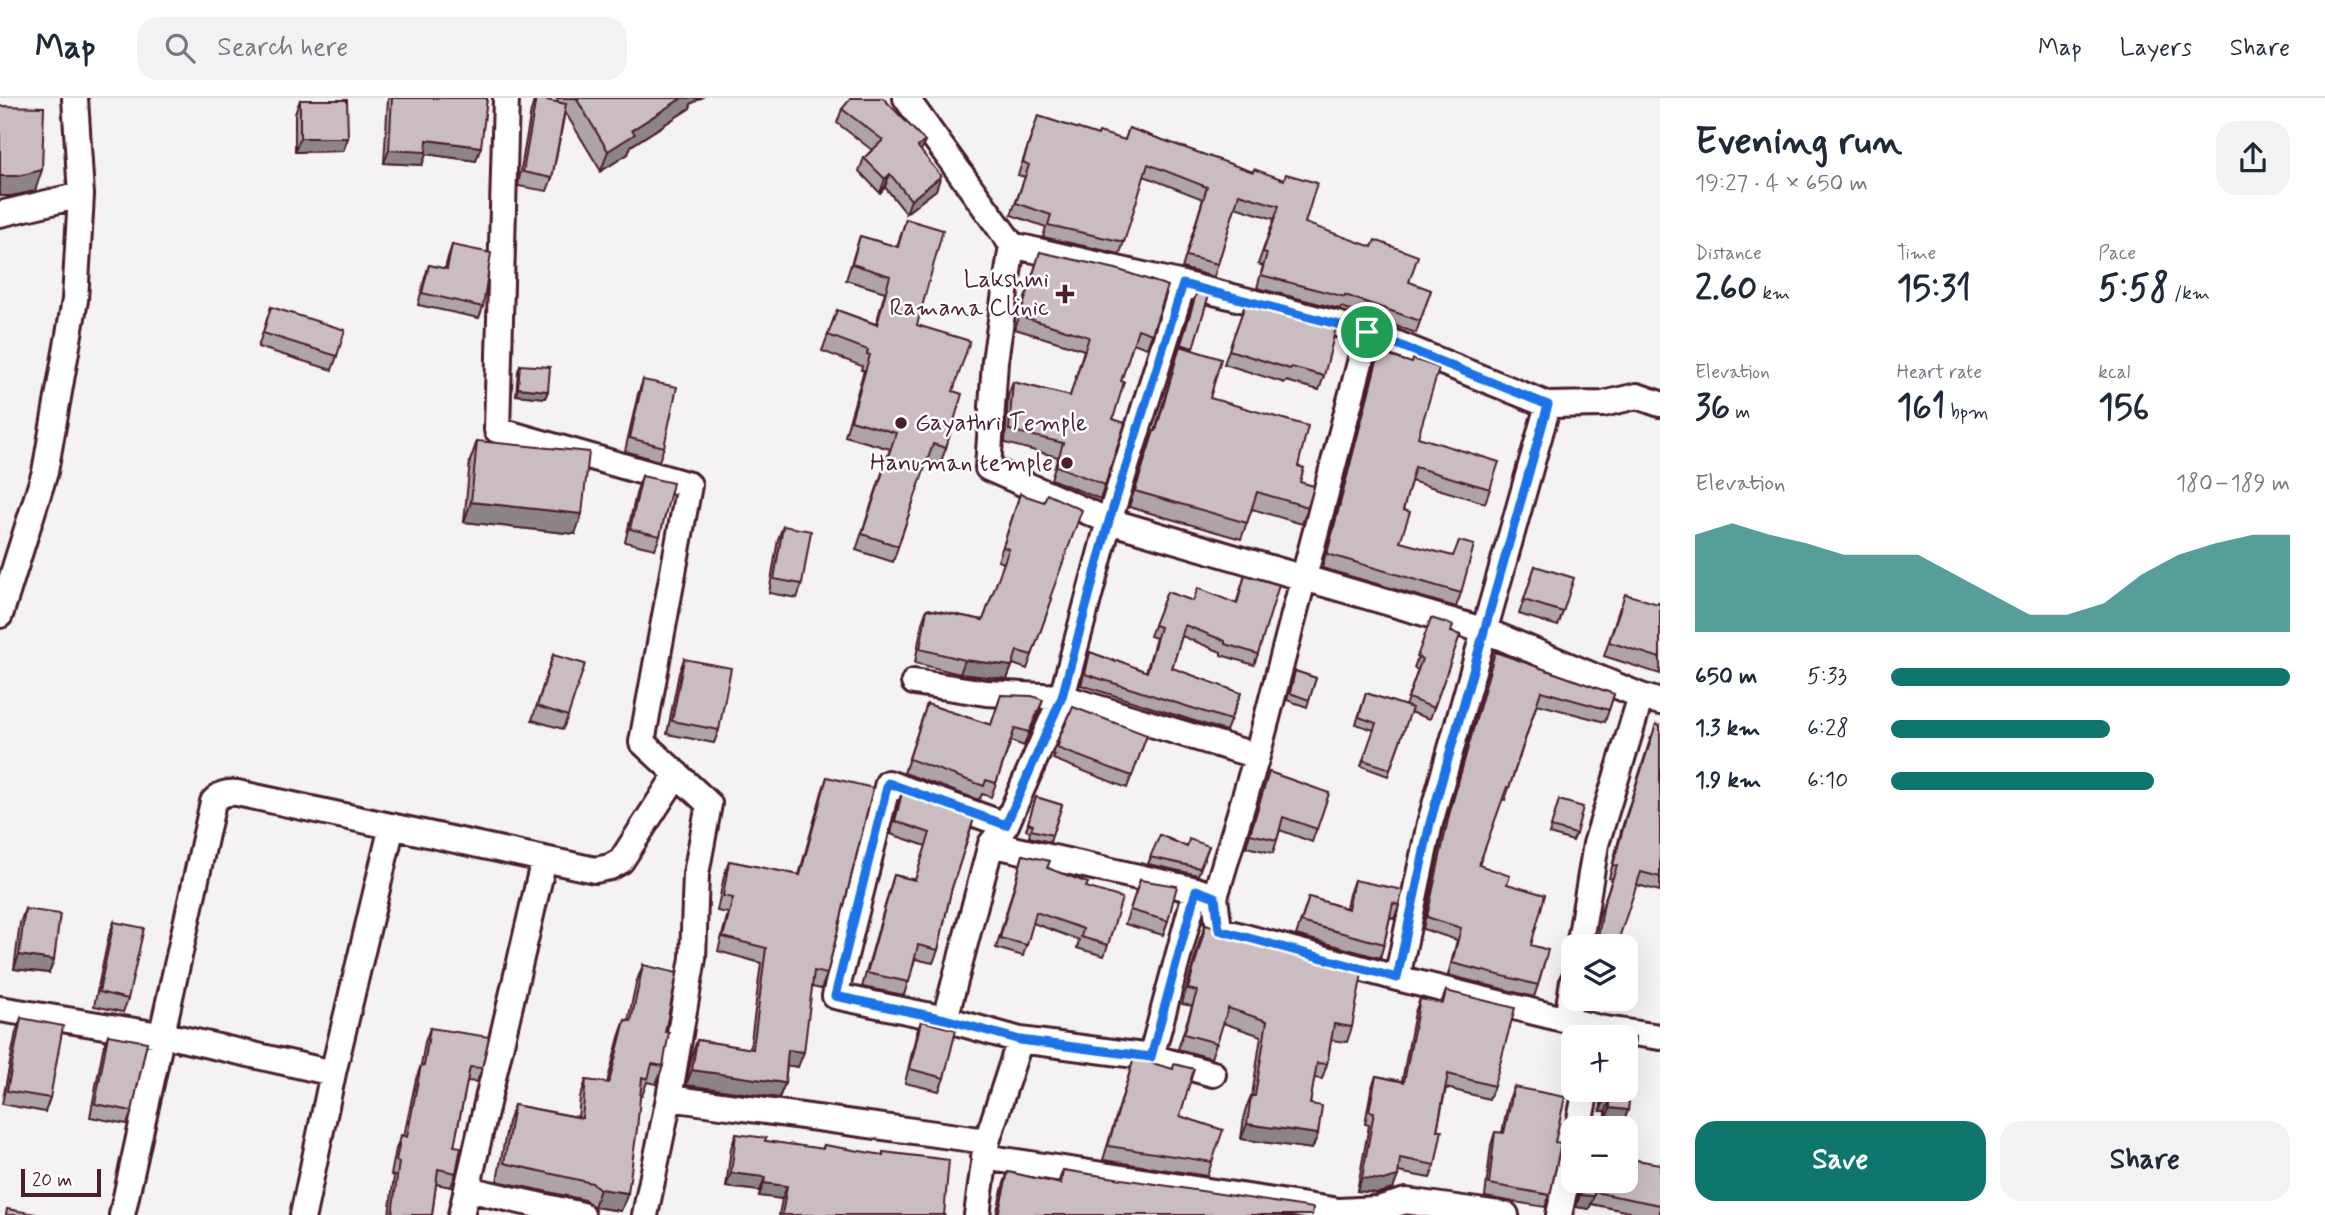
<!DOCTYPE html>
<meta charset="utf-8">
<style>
body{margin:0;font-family:Mynerve,sans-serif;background:#f2f2f3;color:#1f2937;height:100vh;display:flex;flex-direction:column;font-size:26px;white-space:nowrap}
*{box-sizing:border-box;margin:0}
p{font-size:23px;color:#747a83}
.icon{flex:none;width:38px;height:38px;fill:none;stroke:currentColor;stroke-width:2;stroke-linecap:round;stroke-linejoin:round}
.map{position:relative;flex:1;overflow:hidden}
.drawer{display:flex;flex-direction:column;background:#fff;width:665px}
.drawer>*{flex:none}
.controls{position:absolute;left:1561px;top:836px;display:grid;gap:14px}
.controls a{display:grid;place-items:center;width:77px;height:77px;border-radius:14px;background:#fff;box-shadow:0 7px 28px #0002;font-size:35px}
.scale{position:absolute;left:21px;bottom:18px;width:80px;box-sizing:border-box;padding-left:7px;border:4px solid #4a1f2b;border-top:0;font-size:19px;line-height:24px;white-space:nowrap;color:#4a1f2b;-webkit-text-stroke:5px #fff;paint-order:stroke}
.pin{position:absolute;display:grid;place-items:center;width:60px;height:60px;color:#fff;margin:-30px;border:4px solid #fff;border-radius:50%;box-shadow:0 2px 7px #0007}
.round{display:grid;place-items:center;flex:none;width:74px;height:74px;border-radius:21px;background:#f2f2f3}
.head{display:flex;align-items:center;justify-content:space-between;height:119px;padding:0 35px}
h1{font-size:38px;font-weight:700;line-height:52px}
.metrics{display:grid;grid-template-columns:repeat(3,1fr);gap:10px;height:119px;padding:7px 35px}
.metrics div{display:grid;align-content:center}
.metrics b{font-size:35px;font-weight:700}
.metrics small{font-size:19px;font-weight:400}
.metrics p{font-size:19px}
.chart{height:196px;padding:14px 35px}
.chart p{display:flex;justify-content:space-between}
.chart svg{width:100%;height:126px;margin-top:7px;fill:#0f766e;opacity:.7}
.cta{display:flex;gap:14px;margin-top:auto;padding:14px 35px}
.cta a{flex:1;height:80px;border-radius:21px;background:#0f766e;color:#fff;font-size:28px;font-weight:700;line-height:80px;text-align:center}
.cta a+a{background:#f2f2f3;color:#1f2937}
ul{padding:0 35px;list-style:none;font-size:23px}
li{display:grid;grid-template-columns:112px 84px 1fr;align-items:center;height:52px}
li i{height:18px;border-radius:9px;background:#0f766e}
header{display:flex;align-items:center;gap:42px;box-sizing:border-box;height:98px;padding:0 35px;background:#fff;border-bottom:2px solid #e0e1e3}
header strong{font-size:33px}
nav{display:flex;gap:38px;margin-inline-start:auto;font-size:24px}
.search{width:490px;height:63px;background:#f2f2f3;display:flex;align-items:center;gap:18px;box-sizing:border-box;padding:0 24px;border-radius:21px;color:#747a83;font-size:26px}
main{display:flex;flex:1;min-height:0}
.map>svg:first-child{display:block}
</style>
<header>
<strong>Map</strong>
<div class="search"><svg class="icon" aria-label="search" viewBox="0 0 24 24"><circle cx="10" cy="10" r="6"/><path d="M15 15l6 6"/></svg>Search here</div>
<nav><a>Map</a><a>Layers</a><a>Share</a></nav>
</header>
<main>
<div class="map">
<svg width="1660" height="1117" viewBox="0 0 1660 1117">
<rect width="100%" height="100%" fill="#f4f2f2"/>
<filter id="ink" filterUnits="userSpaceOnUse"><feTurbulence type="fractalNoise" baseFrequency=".0143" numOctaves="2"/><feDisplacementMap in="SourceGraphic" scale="14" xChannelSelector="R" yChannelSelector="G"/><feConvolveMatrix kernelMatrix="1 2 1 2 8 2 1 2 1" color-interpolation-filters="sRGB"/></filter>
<g filter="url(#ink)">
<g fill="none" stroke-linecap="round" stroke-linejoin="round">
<g stroke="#4a1f2b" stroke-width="30">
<path id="street" d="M506 0 497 332 689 387 642 644 709 706 696 776 693 860 669 1000 645 1117
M906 0 1012 147 995 263 988 370 1109 423 1486 533 1641 598 1660 604
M0 116 81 97
M1012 147 1183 186 1368 234 1257 658 1215 799 1219 832 1397 880 1599 930 1660 939
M1368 234 1548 307 1430 725 1397 880
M1548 307 1603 306 1637 298 1660 306
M0 517 45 374 75 202 81 97 75 0
M914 584 986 595 1062 599 1257 658
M991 746 1196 792 1215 799
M1579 849 1596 746 1641 598
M0 911 178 940 333 975
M945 921 835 898 888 685 1006 727
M1567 921 1573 883
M1020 942 1151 959 1213 976
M1151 959 1196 792
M669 1000 987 1043
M1578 1031 1586 992
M984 1059 1339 1113
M467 1091 582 1117
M122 1117 213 704C220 696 226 694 237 695L595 772 610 769 621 763 677 676
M303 1117 333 975 392 728
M461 1117 544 761
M977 1117 987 1043 1020 942 945 921 991 746 1006 727 1062 599 1109 423 1183 186
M1338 1117 1339 1113 1378 1111 1406 1103 1506 1117
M1559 1117 1573 1052"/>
</g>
<use href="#street" stroke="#fff" stroke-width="24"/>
</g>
<path fill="#aea3a6" stroke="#4a1f2b" stroke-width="2" d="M388 0H487L476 63 426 56 422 67 384 65Z
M535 0 559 5 556 0H701L691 6 690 10 631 48 628 56 601 73 565 14 552 80 547 93 518 88 531 13Z
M300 2 348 40 343 53 295 54V16Z
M842 11 925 43 921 53 936 92 906 115 885 89 880 95 859 73 864 60 872 52 837 25Z
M1038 18 1098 37 1125 42 1129 30 1253 74 1305 125 1409 184 1431 192 1416 235 1341 209 1340 211 1257 190 1263 168 1258 166 1274 121 1235 109 1214 179 1182 170 1203 101 1144 78 1120 156 1043 139 1046 129 1011 117 1025 79 1018 77Z
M906 121 917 227 953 293 946 350 940 366 927 362 893 464 856 452 890 351 845 338 864 272H861L862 268 822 253 837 212 876 226 885 194 846 182 860 138 897 149Z
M452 147 483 209 479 220 418 207 425 179 429 167 445 171 448 159Z
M1040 154 1152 236 1147 250 1133 245 1121 283 1113 321 1105 387 1100 401 1051 381 1058 359 1005 345 1008 298 1013 284 1070 298 1084 252 1015 231Z
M1198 190 1210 193 1192 252 1210 300 1298 368 1300 384 1308 409 1302 426 1252 411 1241 441 1129 409 1148 349 1154 333H1155L1176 260Z
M1246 204 1324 278 1319 292 1286 283 1285 285 1224 266Z
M271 209 337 258 332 272 258 249Z
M1379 255 1418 339 1490 391 1485 405 1411 383 1403 412 1400 444 1461 495 1456 509 1322 470 1374 269Z
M520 267 548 293 545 300 516 297 518 273Z
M643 282 664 349 659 363 625 353 638 296Z
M477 343 575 436 464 424 470 363Z
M642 378 660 438 655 451 625 444 637 392Z
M1020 396 1050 500 1052 501 1027 571 1013 566 1007 581 960 576 915 565 922 525 927 511 983 522 1004 465 998 463Z
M783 428 802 486 797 500 769 495 778 441Z
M1535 468 1563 514 1558 528 1519 516Z
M1245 477 1258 556 1254 567 1221 557V554L1182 538 1172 570 1241 595 1226 633 1081 587 1090 554 1146 574 1156 540 1150 538 1167 494 1193 503 1236 506Z
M1660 505V576L1604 558 1620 509 1658 506Z
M1431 520 1451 534 1460 537 1430 621 1410 614 1388 678 1361 668 1374 632 1356 626 1366 595 1405 608 1418 572 1414 570Z
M1495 554 1614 596 1605 624 1537 606 1505 702 1502 701 1479 767 1507 786 1531 847 1538 887 1534 899 1448 877 1457 842 1423 831 1444 729Z
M553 557 568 618 563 631 532 622Z
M684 561 719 632 714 645 667 636 679 575Z
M1295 573 1316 580 1307 609 1287 602Z
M1001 597 1038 616 1024 648 1011 643 991 699 982 696 979 702 904 675 927 606 991 627Z
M1660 628V793L1637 787 1594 846 1599 818 1612 781 1609 780 1621 733 1651 639Z
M1147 637 1127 690 1053 661 1055 657H1053L1057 645Z
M1269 674 1329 695 1312 744 1280 732 1273 755 1246 749Z
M827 679V876L821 891 812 889 798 969 787 967 785 985 779 1000 686 987 692 957 697 942 750 951 761 865 718 853 728 815 717 813 724 778 729 763 799 777 822 694Z
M903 691 975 717 951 793 938 852 933 865 915 861 904 897 862 889 890 790 894 777 915 782 926 748 891 736 898 705Z
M1036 699 1062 707 1050 744 1029 739 1030 734 1026 732Z
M1559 702 1576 736 1573 743 1549 736Z
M1160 737 1187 749 1209 748 1198 777 1148 766Z
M1023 757 1086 789 1108 847 1104 858 1077 850 1079 842 1033 825 1023 858 996 850Z
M1140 782 1168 823 1163 837 1125 826Z
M1354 782 1399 807 1394 821 1390 819 1384 846 1380 860 1296 837 1309 799 1346 810 1349 796Z
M25 811 49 875 14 871 20 825Z
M114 824 128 901 123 914 94 908 109 837Z
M1206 826 1352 929 1347 944 1331 942 1327 966 1322 981 1314 980 1310 1006 1318 1036 1312 1051 1241 1041 1245 1013 1251 998H1252L1261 938 1223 925 1211 960 1178 951 1192 908 1182 906 1200 841Z
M643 867 665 934 663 968 656 986 647 984 642 998H640L621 1113 594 1109 585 1102 497 1083 508 1024 514 1007 578 1019 580 1000 586 982 607 985 619 939 625 922 628 923 636 885Z
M1446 893 1494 988 1489 1001 1446 990 1437 1032 1435 1067 1430 1080 1398 1074 1393 1091 1378 1095 1357 1093 1369 1027 1365 1026 1371 992 1376 978 1402 983 1415 914 1420 901 1441 905Z
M21 920 50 1000 45 1014 2 1006 16 934Z
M921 923 944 980 939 993 905 985 916 937Z
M430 930 482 970 477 984 467 983 454 1048 456 1075 451 1089 436 1086 432 1117H389L394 1078 391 1077 396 1051 401 1037 404 1038 416 981 421 967 425 944Z
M108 937 132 1013 127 1026 90 1019 103 951Z
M1614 938 1635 939 1628 1012 1624 1023 1606 1021V1013H1600L1603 992H1626V940H1614Z
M1134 960 1212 1064 1207 1078 1103 1062Z
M1514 989 1550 1097 1545 1109 1485 1099 1491 1047 1495 1034 1502 1035 1509 1001Z
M736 1036 765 1043 822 1051 824 1047 944 1117H779L782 1101 759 1098 760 1093 726 1089 731 1050Z
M1629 1061 1660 1066V1117H1643L1591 1106 1589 1111 1576 1109 1581 1083H1626Z
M1063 1072 1312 1117H996L1003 1088 1008 1074 1058 1085Z"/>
<path fill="#8d8487" stroke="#4a1f2b" stroke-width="2" d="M682 0H701L691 6 690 10 631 48 628 56 601 73 608 53 632 32Z
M300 40H348L343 53 295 54Z
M427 42 481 49 476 63 426 56 422 67 384 65 389 52Z
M42 72 35 93 11 98H0V78Z
M890 76 885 89 880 95 885 81Z
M941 78 936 92 906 115 911 102Z
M518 290 548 293 545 300 516 297Z
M471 404 582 416 575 436 464 424Z
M965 562 1012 568 1007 581 960 576Z
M1043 602 1038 616 1024 648 1029 634Z
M19 857 54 862 49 875 14 871Z
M788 952 804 954 798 969 783 967Z
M692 972 785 985 779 1000 686 987Z
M1605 1001 1610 1002 1606 1013H1600Z
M1610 1010 1628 1012 1624 1023 1606 1021Z
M1247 1026 1318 1036 1312 1051 1241 1041Z
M731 1075 765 1079 760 1093 726 1089Z
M1398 1078 1393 1091 1378 1095 1357 1093 1362 1080Z
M764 1085 787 1088 782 1101 759 1098Z
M600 1091 628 1095 621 1113 594 1109Z
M1580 1097 1594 1098 1589 1111 1576 1109Z"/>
<path fill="#cabdc1" stroke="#4a1f2b" stroke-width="2" d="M392 0H487L481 49 427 42 426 54 389 52Z
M536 0 566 6 552 80 523 74Z
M576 0H682L632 32 635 36 608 53Z
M851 0H883L925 43 918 49 941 78 911 102 890 76 885 81 864 60 883 42 842 11Z
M300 2H347L348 40H300Z
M0 8 44 9 42 72 18 78H0Z
M1038 18 1098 37 1099 34 1125 42 1129 30 1253 74 1254 71 1284 82 1286 76 1317 85 1305 125 1372 149 1375 142 1418 158 1409 184 1431 192 1420 223 1345 197V199L1261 177 1267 155 1263 154 1279 108 1239 96 1218 166 1186 158 1207 89 1148 66 1124 144 1048 127 1051 117 1016 105 1029 67 1023 64Z
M906 121 943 132 917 227 970 243 953 293 962 296 946 350 933 346 898 448 862 436 896 335 851 322 870 257 867 256 868 252 828 237 837 212 877 227 890 178 852 166 860 138 898 149Z
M452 147 491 155 483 209 422 195 429 167 447 171Z
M1040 154 1116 171 1168 188 1152 236 1138 231 1121 283 1124 284 1113 321 1125 325 1105 387 1056 368 1063 345 1009 332 1013 284 1070 298 1089 239 1020 218Z
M1198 190 1210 193 1193 250 1181 246Z
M1246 204 1337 226 1324 278 1291 269 1290 271 1229 252Z
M271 209 345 232 337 258 263 235Z
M1180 248 1221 261 1210 300 1308 328 1298 368 1304 370 1300 384 1314 388 1308 409 1257 394 1247 425 1135 393 1154 333H1156Z
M1379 255 1412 265 1413 261 1439 270 1418 339 1499 364 1490 391 1415 369 1403 412 1410 414 1400 444 1453 458 1459 443 1474 447 1461 495 1327 456Z
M520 267 550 269 548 293 518 290Z
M643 282 677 289 664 349 630 340Z
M477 343 589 354 582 416 471 404Z
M642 378 673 385 660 438 630 431Z
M1020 396 1044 404 1047 396 1082 412 1050 500 1052 501 1032 557 1017 553 1012 568 965 562 920 551 927 511 983 522 1009 451 1003 449Z
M783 428 811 433 802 486 774 481Z
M1535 468 1574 480 1563 514 1524 502Z
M1245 477 1279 487 1258 556 1225 546V543L1185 527 1172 570 1241 595 1230 622 1085 576 1090 554 1116 564 1117 562 1147 574 1160 529 1154 527 1167 494 1193 503 1198 490 1237 506Z
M1625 496 1658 506V504L1660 505V560L1609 544Z
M1431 520 1453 527 1451 534 1460 537 1434 610 1408 600 1422 561 1417 559Z
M1495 554 1614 596 1609 612 1541 593 1509 690 1507 689 1479 767 1510 778 1507 786 1545 797 1531 847 1548 852 1538 887 1452 865 1461 830 1427 819 1449 717Z
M553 557 585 566 568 618 537 608Z
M684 561 731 570 719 632 672 623Z
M1295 573 1316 580 1309 602 1290 595Z
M1366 595 1412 610 1390 671 1363 662 1376 625 1359 619Z
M1001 597 1032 598 1043 602 1029 634 1015 630 996 685 986 682 984 688 909 661 927 606 991 627Z
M1073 609 1147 637 1132 678 1057 650 1059 645H1057Z
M1656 626 1660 628V779L1641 774 1616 849H1591L1595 846 1598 839 1604 805 1617 768 1613 767 1626 720Z
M1269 674 1329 695 1317 731 1283 719 1277 742 1250 736Z
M827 679 873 690 827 876 814 873 804 954 788 952 785 985 692 972 697 942 753 951 766 850 723 839 733 800 723 798 729 763 800 777Z
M903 691 975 717 951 793 938 852 918 847 909 884 867 875 894 777 915 782 930 735 895 723Z
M1036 699 1062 707 1052 737 1031 732 1033 727 1028 725Z
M1559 702 1583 709 1576 736 1551 729Z
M1160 737 1187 749 1189 741 1209 748 1200 770 1150 759Z
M1023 757 1050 763 1047 770 1088 785 1086 789 1122 800 1108 847 1081 839 1083 831 1036 814 1027 847 1000 840Z
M1140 782 1177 788 1168 823 1130 812Z
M1354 782 1403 792 1399 807 1393 805 1384 846 1301 824 1309 799 1348 811Z
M25 811 60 816 54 862 19 857Z
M114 824 144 830 128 901 99 894Z
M1206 826 1291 855 1293 851 1363 870 1352 929 1334 926 1327 966 1317 965 1310 1006 1322 1008 1318 1036 1247 1026 1251 998H1255L1267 923 1228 910 1217 945 1184 936 1197 893 1188 891Z
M643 867 677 875 665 934H669L663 968 652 966 648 981 642 979 637 1031 628 1095 600 1091 592 1085 504 1065 514 1007 582 1020 586 982 609 985 625 922 631 923Z
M1446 893 1515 910 1494 988 1448 976 1437 1032H1442L1435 1067 1400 1060 1398 1078 1383 1082 1362 1080 1374 1014 1369 1013 1376 978 1404 984 1420 901 1443 905Z
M21 920 63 928 50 1000 7 993Z
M921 923 956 932 944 980 910 971Z
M430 930 489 939 482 970 470 969 454 1048 461 1049 456 1075 438 1071 432 1117H392L399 1064 396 1063 401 1037 407 1039 421 967 424 968Z
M108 937 147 944 132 1013 95 1006Z
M1614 938 1635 939 1628 1012 1610 1010V1002L1605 1001 1606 992H1626V940H1614Z
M1134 960 1173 971 1174 966 1194 971 1180 1018 1223 1032 1212 1064 1108 1048Z
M1514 989 1565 999 1555 1044 1561 1045 1550 1097 1489 1086 1495 1034 1504 1035Z
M736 1036 766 1040 765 1043 823 1051 824 1047 883 1057V1054L949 1062 944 1117H782L787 1088 764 1085 765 1079 731 1075Z
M1626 1057H1630L1629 1061 1660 1066V1107L1594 1094V1098L1580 1097 1583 1083H1626Z
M1063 1072 1313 1110 1312 1117H998L1008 1074 1061 1086Z
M7 1111 36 1116V1117H6Z"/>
</g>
<g fill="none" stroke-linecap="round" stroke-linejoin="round" filter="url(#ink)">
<g stroke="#fff" stroke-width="14">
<path id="route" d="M1183 186 1367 234 1548 307 1430 725 1397 880 1219 832 1215 799 1196 792 1151 959 1020 942 945 921 835 898 888 685 1006 727 1062 599 1109 423Z"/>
</g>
<use href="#route" stroke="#1a73e8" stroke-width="9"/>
</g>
<g fill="#4a1f2b" stroke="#fff" stroke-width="2.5">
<path d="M1061.5 185.5h7v7h7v7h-7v7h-7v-7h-7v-7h7z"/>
<circle cx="901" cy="325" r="7"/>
<circle cx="1067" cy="365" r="7"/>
</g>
<g text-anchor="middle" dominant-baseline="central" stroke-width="5" stroke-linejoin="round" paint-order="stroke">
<g font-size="24" fill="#4a1f2b" stroke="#fff" text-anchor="end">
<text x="1049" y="182">Lakshmi<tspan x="1049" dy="28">Ramana Clinic</tspan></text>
<text x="915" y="325" text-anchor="start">Gayathri Temple</text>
<text x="1053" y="365">Hanuman temple</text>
</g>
</g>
</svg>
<div class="controls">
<a><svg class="icon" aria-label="layers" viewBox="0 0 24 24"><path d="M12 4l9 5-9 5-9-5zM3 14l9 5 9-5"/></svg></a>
<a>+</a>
<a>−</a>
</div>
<div class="scale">20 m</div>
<div class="pin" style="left:1367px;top:234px;background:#1e9e55"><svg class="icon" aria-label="arrive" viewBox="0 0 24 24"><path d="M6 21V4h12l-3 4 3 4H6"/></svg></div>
</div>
<section class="drawer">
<div class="head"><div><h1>Evening run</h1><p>19:27 · 4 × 650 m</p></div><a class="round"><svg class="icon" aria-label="share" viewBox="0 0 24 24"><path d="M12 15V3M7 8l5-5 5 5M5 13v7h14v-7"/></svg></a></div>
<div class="metrics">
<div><p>Distance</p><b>2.60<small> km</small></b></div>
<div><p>Time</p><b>15:31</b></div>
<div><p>Pace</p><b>5:58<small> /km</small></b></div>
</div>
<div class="metrics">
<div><p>Elevation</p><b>36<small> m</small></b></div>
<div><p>Heart rate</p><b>161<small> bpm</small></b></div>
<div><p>kcal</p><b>156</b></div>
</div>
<div class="chart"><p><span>Elevation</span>180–189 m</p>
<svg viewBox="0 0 160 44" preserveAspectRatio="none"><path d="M0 44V10L10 6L20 10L30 13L40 17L50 17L60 17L70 24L80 31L90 38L100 38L110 34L120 24L130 17L140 13L150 10L160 10V44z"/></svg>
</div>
<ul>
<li><b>650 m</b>5:33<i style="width:100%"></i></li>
<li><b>1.3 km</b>6:28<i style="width:55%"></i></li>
<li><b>1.9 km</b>6:10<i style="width:66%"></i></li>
</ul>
<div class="cta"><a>Save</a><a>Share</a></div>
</section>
</main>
